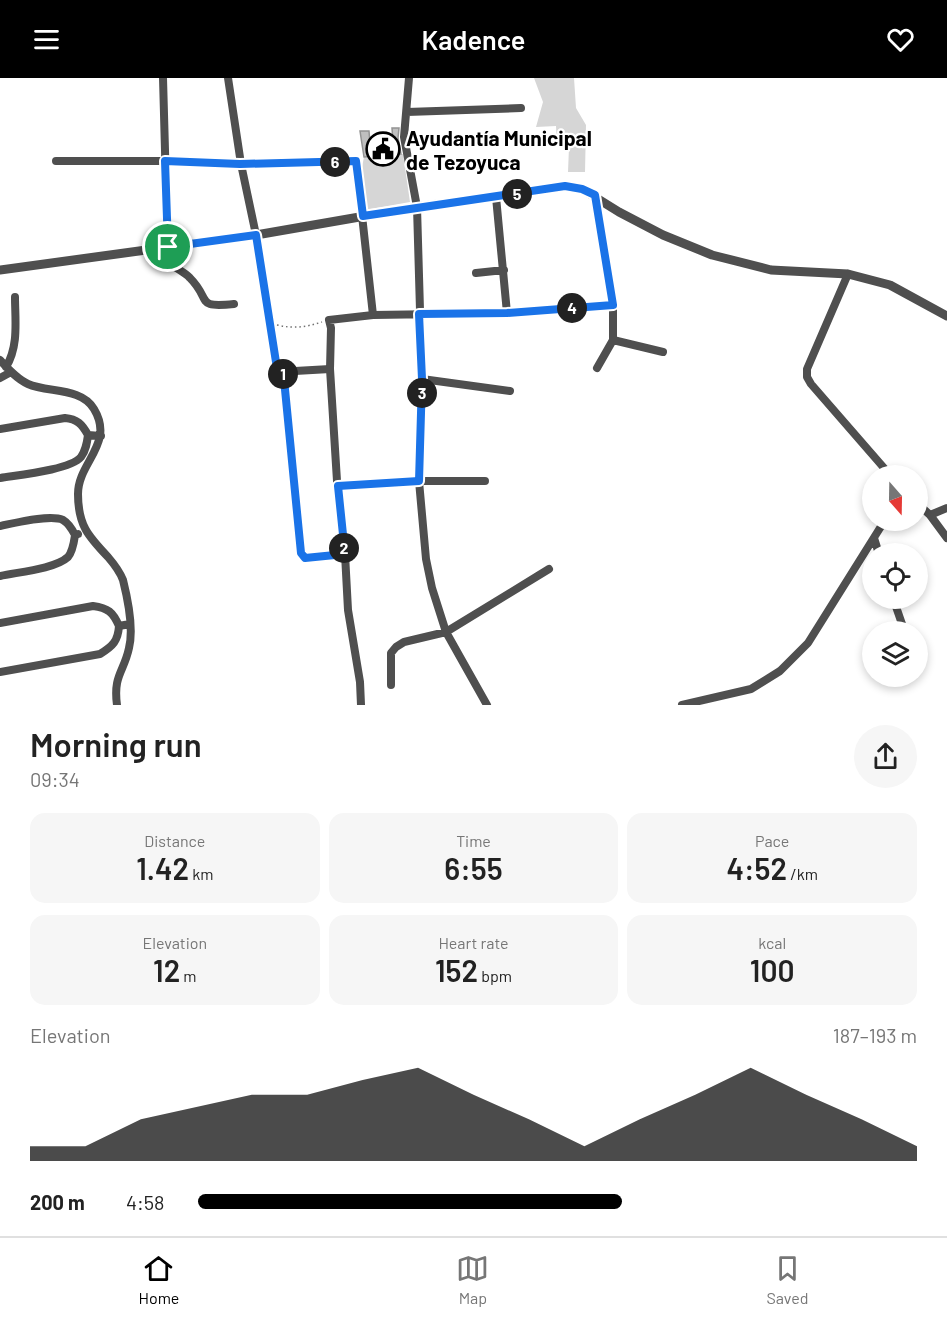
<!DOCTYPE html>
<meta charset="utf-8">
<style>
body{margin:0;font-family:Barlow,sans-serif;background:#f6f6f6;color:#222;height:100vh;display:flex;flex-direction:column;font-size:22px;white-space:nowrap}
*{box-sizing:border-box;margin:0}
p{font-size:20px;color:#767676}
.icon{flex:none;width:33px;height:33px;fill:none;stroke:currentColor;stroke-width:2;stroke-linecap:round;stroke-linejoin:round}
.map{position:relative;height:627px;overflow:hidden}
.panel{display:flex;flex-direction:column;background:#fff;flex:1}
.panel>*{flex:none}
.needle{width:39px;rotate:160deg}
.controls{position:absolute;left:862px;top:387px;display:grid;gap:12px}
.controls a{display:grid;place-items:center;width:66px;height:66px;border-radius:50%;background:#fff;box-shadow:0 3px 9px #0003;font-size:30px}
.pin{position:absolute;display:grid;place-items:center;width:51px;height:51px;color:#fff;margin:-26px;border:3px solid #fff;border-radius:50%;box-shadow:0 2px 6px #0007}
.km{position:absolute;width:30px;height:30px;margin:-15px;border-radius:50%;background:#222;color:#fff;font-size:16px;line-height:30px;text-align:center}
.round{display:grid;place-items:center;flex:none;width:63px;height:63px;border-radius:32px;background:#f6f6f6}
.headline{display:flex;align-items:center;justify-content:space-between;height:102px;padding:0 30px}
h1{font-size:33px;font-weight:600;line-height:45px}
.figures{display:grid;grid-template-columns:repeat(3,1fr);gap:9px;height:102px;padding:6px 30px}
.figures div{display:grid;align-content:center;border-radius:15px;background:#f6f6f6;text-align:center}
.figures b{font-size:30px;font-weight:600}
.figures small{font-size:16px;font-weight:400}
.figures p{font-size:16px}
.chart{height:168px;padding:12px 30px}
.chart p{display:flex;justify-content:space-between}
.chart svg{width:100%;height:108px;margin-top:6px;fill:#000;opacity:.7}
ul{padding:0 30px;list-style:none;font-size:20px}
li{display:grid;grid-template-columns:96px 72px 1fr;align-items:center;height:45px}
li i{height:15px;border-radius:8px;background:#000}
header{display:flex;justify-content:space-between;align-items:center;height:78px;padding:0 30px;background:#000;color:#fff;font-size:27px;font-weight:600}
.tabs{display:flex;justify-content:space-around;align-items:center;height:84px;border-top:2px solid #e0e0e0;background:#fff;font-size:16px;color:#767676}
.tabs a{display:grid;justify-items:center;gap:3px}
.tabs .selected{color:#000}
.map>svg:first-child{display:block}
</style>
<header><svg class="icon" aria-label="menu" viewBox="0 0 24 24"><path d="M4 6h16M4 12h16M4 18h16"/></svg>Kadence<svg class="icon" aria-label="heart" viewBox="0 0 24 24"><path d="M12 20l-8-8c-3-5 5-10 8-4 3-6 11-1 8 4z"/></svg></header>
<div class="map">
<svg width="947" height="627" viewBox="0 0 947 627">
<rect width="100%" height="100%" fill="#fff"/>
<path fill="#d6d6d6" d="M534 0H574L576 30 586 47 585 94H568L569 69 557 68 556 48 536 49 543 24Z
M403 76 410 124 365 132 362 89 364 79Z"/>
<path fill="#bfbfbf" stroke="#939393" stroke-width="1.5" d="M392 50H399L398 60 401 76 364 79 360 53H369L370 66 393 64Z"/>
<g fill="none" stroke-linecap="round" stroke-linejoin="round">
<path stroke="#717171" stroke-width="1.5" stroke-dasharray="1.5 3" stroke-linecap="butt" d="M277 247C294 251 306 249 322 244"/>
<path stroke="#4f4f4f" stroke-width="8" d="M163 0 168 181C173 191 183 192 190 200 212 222 194 230 234 226
M228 0 241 86 256 157 276 283 283 291 295 293 330 291
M409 0 404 59 417 129 422 301 419 403 426 481 432 510 446 554 487 627
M407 34 521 30
M56 83H165L241 86 356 83 373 237
M595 117 613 227V262L597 290
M496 119 507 235
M476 195 504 192
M848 196 807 291V299L811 306 891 398
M613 262 663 274
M0 282C8 291 17 301 28 306 48 315 81 309 94 331 115 366 78 384 78 416 78 447 88 458 108 479 114 486 120 494 123 502 128 522 134 550 129 570 124 594 113 597 117 627
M6 289C19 268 15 242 15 219
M283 291 301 475 305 480H311L345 476
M0 300 11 294
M422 301 510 313
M0 351 65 340C77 341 82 346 88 357L101 358
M0 400C18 397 70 392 81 379 86 372 87 365 88 357
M338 408 419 403H485
M918 426 930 437 947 460
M930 437 947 430
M0 448C15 445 50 436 63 442 68 445 72 451 75 457L78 456
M874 460 879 476
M0 498C18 494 55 491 68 479 73 473 74 464 75 457
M893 520 902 546
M0 545 93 528C108 530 113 534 119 548L130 546
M0 594 100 576C113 568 118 563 119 548
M391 607V575L396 569 404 564 446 554 549 491
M361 627 360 604 348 532 345 476 338 419 330 291 331 250 329 242 373 237 507 235 613 227
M682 627 751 611 780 593 808 565 885 442"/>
<path stroke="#4f4f4f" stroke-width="9" d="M0 192 256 157 417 129 565 108 582 111 619 134 663 157 712 177 771 192 848 196 890 207 947 238"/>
</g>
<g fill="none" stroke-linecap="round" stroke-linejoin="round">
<g stroke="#fff" stroke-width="12">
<path id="route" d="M165 83 240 86 356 83 363 138 565 108 582 111 595 117 613 227 507 235 419 236 422 301 419 403 338 408 345 476 305 480 301 475 283 291 276 284 256 157 168 169Z"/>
</g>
<use href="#route" stroke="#1a73e8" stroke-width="8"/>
</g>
<defs>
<g id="civic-ring" transform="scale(1.725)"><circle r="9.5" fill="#fff" stroke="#000" stroke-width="1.5"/><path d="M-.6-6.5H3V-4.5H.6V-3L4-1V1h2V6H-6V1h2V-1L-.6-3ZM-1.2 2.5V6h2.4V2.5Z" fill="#000"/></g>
</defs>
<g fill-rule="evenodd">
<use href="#civic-ring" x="383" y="71"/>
</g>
<g text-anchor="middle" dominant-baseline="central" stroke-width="4.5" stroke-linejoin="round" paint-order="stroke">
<g font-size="21" font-weight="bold" fill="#000" stroke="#fff" text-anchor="start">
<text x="406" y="59">Ayudantía Municipal<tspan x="406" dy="24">de Tezoyuca</tspan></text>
</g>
</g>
</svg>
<div class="controls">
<a><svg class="needle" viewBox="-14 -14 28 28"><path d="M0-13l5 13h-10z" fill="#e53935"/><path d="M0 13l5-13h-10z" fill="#767676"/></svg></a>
<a><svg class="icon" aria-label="locate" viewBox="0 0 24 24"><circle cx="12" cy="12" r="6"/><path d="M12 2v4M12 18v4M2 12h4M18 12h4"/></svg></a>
<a><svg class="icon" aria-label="layers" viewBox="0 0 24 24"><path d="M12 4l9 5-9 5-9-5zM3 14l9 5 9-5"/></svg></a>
</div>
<div class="pin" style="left:168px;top:169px;background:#1e9e55"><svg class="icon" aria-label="arrive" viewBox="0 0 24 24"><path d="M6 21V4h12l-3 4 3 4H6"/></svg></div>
<b class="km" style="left:283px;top:296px">1</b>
<b class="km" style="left:344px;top:470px">2</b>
<b class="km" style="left:422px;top:315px">3</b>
<b class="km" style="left:572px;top:230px">4</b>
<b class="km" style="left:517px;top:116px">5</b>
<b class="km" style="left:335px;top:84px">6</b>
</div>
<section class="panel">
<div class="headline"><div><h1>Morning run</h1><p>09:34</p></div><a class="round"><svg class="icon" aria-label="share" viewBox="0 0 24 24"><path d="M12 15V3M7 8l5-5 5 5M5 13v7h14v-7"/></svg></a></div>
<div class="figures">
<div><p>Distance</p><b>1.42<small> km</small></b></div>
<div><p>Time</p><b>6:55</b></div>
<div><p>Pace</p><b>4:52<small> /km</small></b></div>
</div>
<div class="figures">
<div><p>Elevation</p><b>12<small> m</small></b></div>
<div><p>Heart rate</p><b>152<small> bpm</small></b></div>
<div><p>kcal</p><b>100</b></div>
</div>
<div class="chart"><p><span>Elevation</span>187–193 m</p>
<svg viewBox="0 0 160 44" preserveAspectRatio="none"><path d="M0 44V38L10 38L20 27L30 22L40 17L50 17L60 11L70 6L80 17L90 27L100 38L110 27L120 17L130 6L140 17L150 27L160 38V44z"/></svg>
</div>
<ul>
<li><b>200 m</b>4:58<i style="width:59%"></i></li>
</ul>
</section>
<nav class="tabs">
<a class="selected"><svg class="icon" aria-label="home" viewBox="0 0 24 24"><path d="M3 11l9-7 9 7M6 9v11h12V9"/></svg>Home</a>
<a><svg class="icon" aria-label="map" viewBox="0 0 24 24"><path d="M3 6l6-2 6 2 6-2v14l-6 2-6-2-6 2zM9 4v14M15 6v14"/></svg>Map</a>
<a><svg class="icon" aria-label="saved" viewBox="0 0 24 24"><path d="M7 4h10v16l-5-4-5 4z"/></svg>Saved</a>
</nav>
